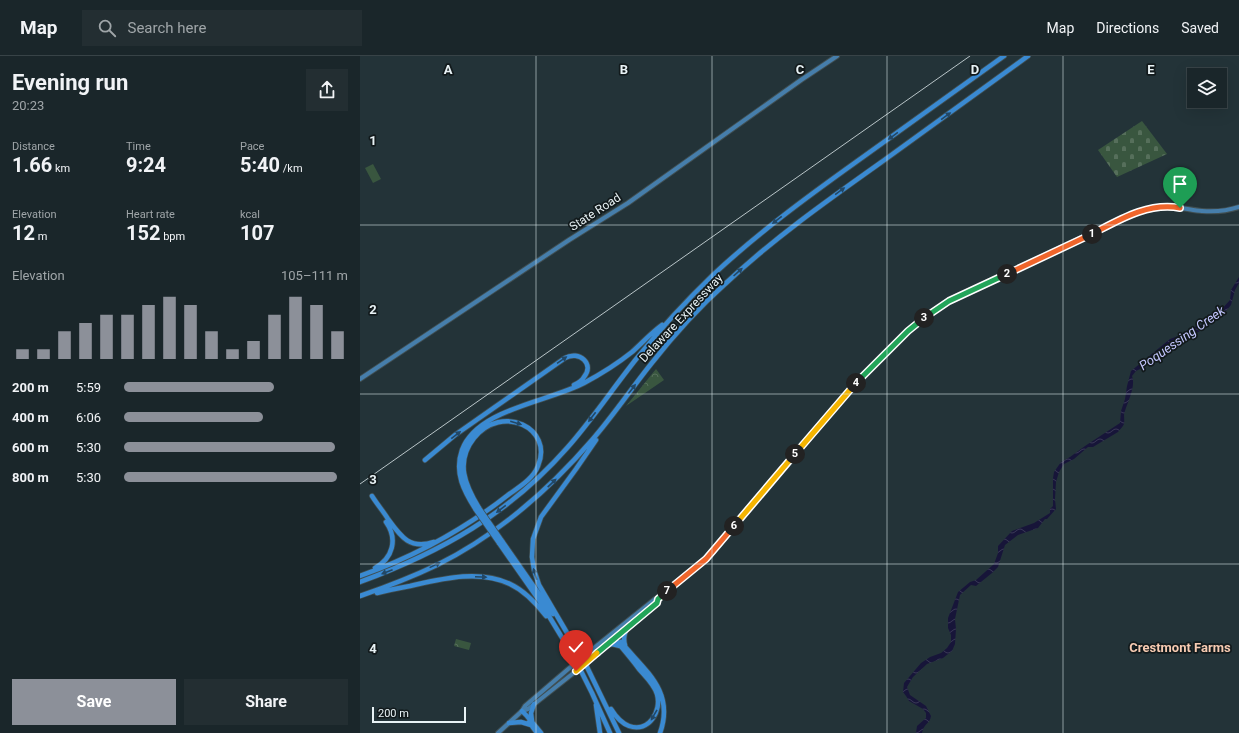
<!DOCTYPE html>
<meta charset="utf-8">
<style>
body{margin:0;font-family:Roboto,sans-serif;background:#232e32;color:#f1f3f6;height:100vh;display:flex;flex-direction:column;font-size:15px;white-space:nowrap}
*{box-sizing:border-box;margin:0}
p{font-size:13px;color:#9fa5a8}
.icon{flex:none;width:22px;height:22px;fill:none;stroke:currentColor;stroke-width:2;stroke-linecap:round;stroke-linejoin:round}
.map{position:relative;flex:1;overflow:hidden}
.side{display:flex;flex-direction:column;background:#1a262a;width:360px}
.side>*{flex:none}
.fabs{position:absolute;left:827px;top:12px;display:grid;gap:8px}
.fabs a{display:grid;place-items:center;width:40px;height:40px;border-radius:0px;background:#1a262a;box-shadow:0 4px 16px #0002,0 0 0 1px #384347;font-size:20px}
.scale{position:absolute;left:12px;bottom:10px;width:94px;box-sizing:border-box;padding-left:4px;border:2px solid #e8f2f5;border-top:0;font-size:11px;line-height:14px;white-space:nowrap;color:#e8f2f5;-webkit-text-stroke:3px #121a1c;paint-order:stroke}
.pin{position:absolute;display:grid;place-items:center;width:34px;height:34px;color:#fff;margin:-41px -17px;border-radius:50% 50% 50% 0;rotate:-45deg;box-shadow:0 0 4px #0007}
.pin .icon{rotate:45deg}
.km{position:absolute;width:20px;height:20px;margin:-10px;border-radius:50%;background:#222;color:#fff;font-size:11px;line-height:20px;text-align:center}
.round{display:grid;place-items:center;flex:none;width:42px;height:42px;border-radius:0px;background:#232e32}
.head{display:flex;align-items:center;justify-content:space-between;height:68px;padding:0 12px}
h1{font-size:22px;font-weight:700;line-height:30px}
.metrics{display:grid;grid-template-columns:repeat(3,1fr);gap:6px;height:68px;padding:4px 12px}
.metrics div{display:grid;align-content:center}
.metrics b{font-size:20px;font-weight:700}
.metrics small{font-size:11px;font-weight:400}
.metrics p{font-size:11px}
.chart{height:112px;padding:8px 12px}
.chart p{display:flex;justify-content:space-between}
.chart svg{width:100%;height:72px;margin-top:4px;stroke:#8c9099;stroke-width:6}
.button{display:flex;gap:8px;margin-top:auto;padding:8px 12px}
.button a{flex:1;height:46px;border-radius:0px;background:#8c9099;color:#fff;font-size:16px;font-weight:700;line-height:46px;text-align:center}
.button a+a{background:#232e32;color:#f1f3f6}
ul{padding:0 12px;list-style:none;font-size:13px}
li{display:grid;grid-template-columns:64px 48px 1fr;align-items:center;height:30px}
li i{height:10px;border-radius:5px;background:#8c9099}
header{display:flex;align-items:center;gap:24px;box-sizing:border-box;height:56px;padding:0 20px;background:#1a262a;border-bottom:1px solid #384347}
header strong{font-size:19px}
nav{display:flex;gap:22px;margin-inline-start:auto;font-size:14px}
.search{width:280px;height:36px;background:#232e32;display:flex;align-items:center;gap:10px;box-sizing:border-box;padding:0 14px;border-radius:0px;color:#9fa5a8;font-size:15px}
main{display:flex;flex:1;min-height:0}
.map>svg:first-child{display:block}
</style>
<header>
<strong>Map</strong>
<div class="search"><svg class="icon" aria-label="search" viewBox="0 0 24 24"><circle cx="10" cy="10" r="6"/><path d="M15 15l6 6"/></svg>Search here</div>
<nav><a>Map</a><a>Directions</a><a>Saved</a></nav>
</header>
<main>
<section class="side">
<div class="head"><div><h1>Evening run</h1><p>20:23</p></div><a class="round"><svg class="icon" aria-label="share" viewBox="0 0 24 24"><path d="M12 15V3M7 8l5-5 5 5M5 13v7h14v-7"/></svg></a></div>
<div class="metrics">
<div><p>Distance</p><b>1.66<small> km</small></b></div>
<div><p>Time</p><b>9:24</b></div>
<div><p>Pace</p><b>5:40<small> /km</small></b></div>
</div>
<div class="metrics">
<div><p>Elevation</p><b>12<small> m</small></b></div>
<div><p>Heart rate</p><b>152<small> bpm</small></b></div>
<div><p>kcal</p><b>107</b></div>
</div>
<div class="chart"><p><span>Elevation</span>105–111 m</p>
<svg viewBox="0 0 160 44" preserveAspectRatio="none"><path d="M5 44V38M15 44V38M25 44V27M35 44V22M45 44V17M55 44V17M65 44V11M75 44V6M85 44V11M95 44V27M105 44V38M115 44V33M125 44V17M135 44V6M145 44V11M155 44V27"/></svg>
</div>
<ul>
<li><b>200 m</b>5:59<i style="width:67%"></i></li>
<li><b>400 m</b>6:06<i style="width:62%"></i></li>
<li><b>600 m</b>5:30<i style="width:94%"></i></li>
<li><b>800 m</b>5:30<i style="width:95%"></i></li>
</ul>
<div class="button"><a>Save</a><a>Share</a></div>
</section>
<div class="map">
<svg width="879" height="677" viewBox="0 0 879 677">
<defs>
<pattern id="cemetery-stones" width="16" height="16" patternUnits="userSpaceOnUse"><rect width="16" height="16" fill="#39563f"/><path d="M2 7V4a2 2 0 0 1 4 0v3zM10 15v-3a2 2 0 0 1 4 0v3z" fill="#566f5b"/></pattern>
<pattern id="park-crowns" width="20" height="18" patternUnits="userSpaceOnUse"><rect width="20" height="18" fill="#39563f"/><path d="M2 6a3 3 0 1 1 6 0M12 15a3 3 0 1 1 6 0" fill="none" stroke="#566f5b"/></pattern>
<pattern id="water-waves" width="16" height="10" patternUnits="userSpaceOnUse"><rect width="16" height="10" fill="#171539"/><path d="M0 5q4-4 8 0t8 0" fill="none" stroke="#393856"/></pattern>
</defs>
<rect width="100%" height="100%" fill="#233338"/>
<path fill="url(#cemetery-stones)" d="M782 65 807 98 757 121 738 94Z"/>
<path fill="url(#park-crowns)" d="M296 313 304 324 266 350Z
M96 583 111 587 109 594 94 590Z"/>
<path fill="#39563f" d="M13 108 21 123 13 127 5 112Z"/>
<path fill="url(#water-waves)" d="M879 221V227L875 234 871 249 859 263 855 262 842 274 807 293 795 303 790 304 784 311 776 315 772 320C776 330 768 345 765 355 763 359 765 364 764 368 763 371 760 373 758 376L733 391H728L714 403 704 408 699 416 696 426 695 443 696 453 687 463H685L678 472 658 479 645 489 638 511 632 517 616 530 611 529 600 539 595 563 596 573 595 588 592 595 583 602 567 608 553 621 547 631 550 639 566 650 571 660C570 668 564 667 562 677H556L557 670 566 662V657L563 653 549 645 546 640 543 636 544 627 561 607 570 601 581 597 587 592 591 586V579L588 572V562L598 536 610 526 616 524 634 508 638 497V490L652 475 674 467 690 457V453L693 450V422L694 416 701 406 710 401 725 390 760 367 761 355 765 343 767 330 771 315 810 283 818 280 831 272 841 269 859 256 870 244 871 234Z"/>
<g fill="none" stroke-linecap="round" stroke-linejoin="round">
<g stroke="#404f52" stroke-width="6">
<path id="major" d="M0 323 209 184 268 147 441 24 477 0
M224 600 295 543H298
M227 605 297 547 298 543 302 539 350 499 486 337 557 267 572 256 592 244 763 162C778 156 792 151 808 151 820 151 831 154 842 155 855 156 867 155 879 151
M162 655 168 653 216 615
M138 677 162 655 165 650 213 609"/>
</g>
<g stroke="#404f52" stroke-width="6">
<path id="highway" d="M236 384 216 413 181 461 173 483 172 501 174 514 179 529 227 611 259 677
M65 404 95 379 205 302C219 294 235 308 224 321 222 325 218 327 214 329
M12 440C17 448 23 455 28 463 41 481 50 494 74 486
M116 454C104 435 94 417 102 394 117 353 188 346 224 327 241 318 257 308 272 296 282 287 291 277 302 269
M142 485 193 558
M139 487 181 547 215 603 232 637 250 677
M15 512C33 502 38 483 26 466
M0 520C56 500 102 475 148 439 159 431 173 423 178 410 194 372 142 347 114 382 95 406 105 429 119 452
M0 526C81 496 149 458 207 392 232 364 253 332 277 302 301 272 326 245 354 218 398 177 447 141 496 106 545 71 595 35 644 0
M17 537C28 534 39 532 50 530 81 523 119 513 150 528 165 535 176 547 186 560
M0 540C26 531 52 521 77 509 137 479 188 435 232 384 253 360 271 333 291 308 313 280 338 252 365 228 414 182 468 144 523 105 572 70 620 35 668 0
M261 586C285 615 315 635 300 677
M265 589C263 582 264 576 269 570
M245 590 252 588 260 590
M236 649 240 677
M251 653C256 661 261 667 269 670 289 677 302 655 297 638 294 628 286 621 279 613 271 602 262 592 254 582
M162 655 167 660 181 677
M172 665 171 657 174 648
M169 666 177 677
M149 667 161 666 171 669"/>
</g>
<use href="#major" stroke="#467eab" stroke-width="4"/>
<use href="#highway" stroke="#3a8ad2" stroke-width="4.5"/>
<path stroke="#b9c5c8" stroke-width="1" d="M0 428 610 0"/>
<g stroke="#404f52" stroke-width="6" stroke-linecap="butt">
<path id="major-bridge" d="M213 609 224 600
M216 615 227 605"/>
</g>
<g stroke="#404f52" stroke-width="6" stroke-linecap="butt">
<path id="highway-bridge" d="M119 452 142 485
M116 454 139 487"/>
</g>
<use href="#major-bridge" stroke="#467eab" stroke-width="4"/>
<use href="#highway-bridge" stroke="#3a8ad2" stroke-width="4.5"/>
</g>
<defs><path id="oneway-solid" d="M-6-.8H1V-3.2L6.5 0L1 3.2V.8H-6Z"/></defs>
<g fill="#224765">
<use href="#oneway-solid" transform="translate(586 60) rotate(-36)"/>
<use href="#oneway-solid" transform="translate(533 80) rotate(144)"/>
<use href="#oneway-solid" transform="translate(480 135) rotate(-36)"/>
<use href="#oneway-solid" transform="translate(417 164) rotate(142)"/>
<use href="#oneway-solid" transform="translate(378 216) rotate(-42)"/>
<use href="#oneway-solid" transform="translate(202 304) rotate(-34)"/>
<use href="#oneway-solid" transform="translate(272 333) rotate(-53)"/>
<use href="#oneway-solid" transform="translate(232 361) rotate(127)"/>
<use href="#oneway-solid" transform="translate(156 367) rotate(16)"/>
<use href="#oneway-solid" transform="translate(96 379) rotate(-38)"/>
<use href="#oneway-solid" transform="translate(192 427) rotate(-44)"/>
<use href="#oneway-solid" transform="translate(141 453) rotate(143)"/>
<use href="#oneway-solid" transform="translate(75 509) rotate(-26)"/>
<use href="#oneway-solid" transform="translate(27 516) rotate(159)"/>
<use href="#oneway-solid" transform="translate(175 518) rotate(-107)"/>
<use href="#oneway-solid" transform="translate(121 521) rotate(2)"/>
<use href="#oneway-solid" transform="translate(294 659) rotate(120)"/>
</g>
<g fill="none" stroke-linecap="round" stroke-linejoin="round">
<g stroke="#fff" stroke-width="8">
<path id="split-1" d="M732 178C759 164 788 146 820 152"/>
</g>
<g stroke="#fff" stroke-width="8">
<path id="split-2" d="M647 218 732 178"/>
</g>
<g stroke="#fff" stroke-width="8">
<path id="split-3" d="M564 262 589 245 647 218"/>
</g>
<g stroke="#fff" stroke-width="8">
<path id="split-4" d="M496 327 548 275 564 262"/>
</g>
<g stroke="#fff" stroke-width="8">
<path id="split-5" d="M435 398 496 327"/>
</g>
<g stroke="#fff" stroke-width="8">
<path id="split-6" d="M374 470 435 398"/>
</g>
<g stroke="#fff" stroke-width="8">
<path id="split-7" d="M307 535 346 503 374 470"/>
</g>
<g stroke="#fff" stroke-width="8">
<path id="split-8" d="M237 597 297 547 298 543 307 535"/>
</g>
<g stroke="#fff" stroke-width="8">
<path id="split-9" d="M216 615 237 597"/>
</g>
<use href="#split-1" stroke="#f0652b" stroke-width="5"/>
<use href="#split-2" stroke="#f0652b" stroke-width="5"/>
<use href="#split-3" stroke="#22a559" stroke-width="5"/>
<use href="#split-4" stroke="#22a559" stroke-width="5"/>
<use href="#split-5" stroke="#f5b400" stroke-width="5"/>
<use href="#split-6" stroke="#f5b400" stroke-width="5"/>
<use href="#split-7" stroke="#f0652b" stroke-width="5"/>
<use href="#split-8" stroke="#22a559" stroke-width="5"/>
<use href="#split-9" stroke="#f5b400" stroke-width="5"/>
</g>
<path fill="none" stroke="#e8f2f5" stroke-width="1" stroke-opacity="0.55" d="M176 0V677M352 0V677M527 0V677M703 0V677M0 169H879M0 338H879M0 508H879"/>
<g text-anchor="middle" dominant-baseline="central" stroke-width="3.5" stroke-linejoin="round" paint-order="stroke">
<g font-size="12" fill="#e8f2f5" stroke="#121a1c">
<text transform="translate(235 156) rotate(-33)">State Road</text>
<text transform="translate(321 262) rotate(-47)">Delaware Expressway</text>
</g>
<g font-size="13" font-style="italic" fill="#c3c6fe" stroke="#121a1c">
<text transform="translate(822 282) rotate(-35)">Poquessing Creek</text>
</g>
<g font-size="13" font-weight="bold" fill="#f7cbb2" stroke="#121a1c">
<text x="820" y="591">Crestmont Farms</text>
</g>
</g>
<g font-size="13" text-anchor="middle" font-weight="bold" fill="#e8f2f5" stroke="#121a1c" stroke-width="3.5" stroke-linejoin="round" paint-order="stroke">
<text x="88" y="18">A</text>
<text x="264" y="18">B</text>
<text x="440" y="18">C</text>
<text x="615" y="18">D</text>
<text x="791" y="18">E</text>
<text x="13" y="89">1</text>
<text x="13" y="258">2</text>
<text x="13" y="428">3</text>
<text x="13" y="597">4</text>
</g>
</svg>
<div class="fabs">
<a><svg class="icon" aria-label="layers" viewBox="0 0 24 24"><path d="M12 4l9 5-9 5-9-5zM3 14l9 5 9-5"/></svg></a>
</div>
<div class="scale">200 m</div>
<div class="pin" style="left:820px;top:152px;background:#1e9e55"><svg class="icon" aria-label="arrive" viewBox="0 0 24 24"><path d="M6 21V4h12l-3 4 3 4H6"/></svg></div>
<div class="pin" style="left:216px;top:615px;background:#d93025"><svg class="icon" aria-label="check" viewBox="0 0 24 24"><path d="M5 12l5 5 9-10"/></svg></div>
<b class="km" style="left:732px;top:178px">1</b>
<b class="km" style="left:647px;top:218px">2</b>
<b class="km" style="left:564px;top:262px">3</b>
<b class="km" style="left:496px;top:327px">4</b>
<b class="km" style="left:435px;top:398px">5</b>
<b class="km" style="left:374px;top:470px">6</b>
<b class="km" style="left:307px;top:535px">7</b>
</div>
</main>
